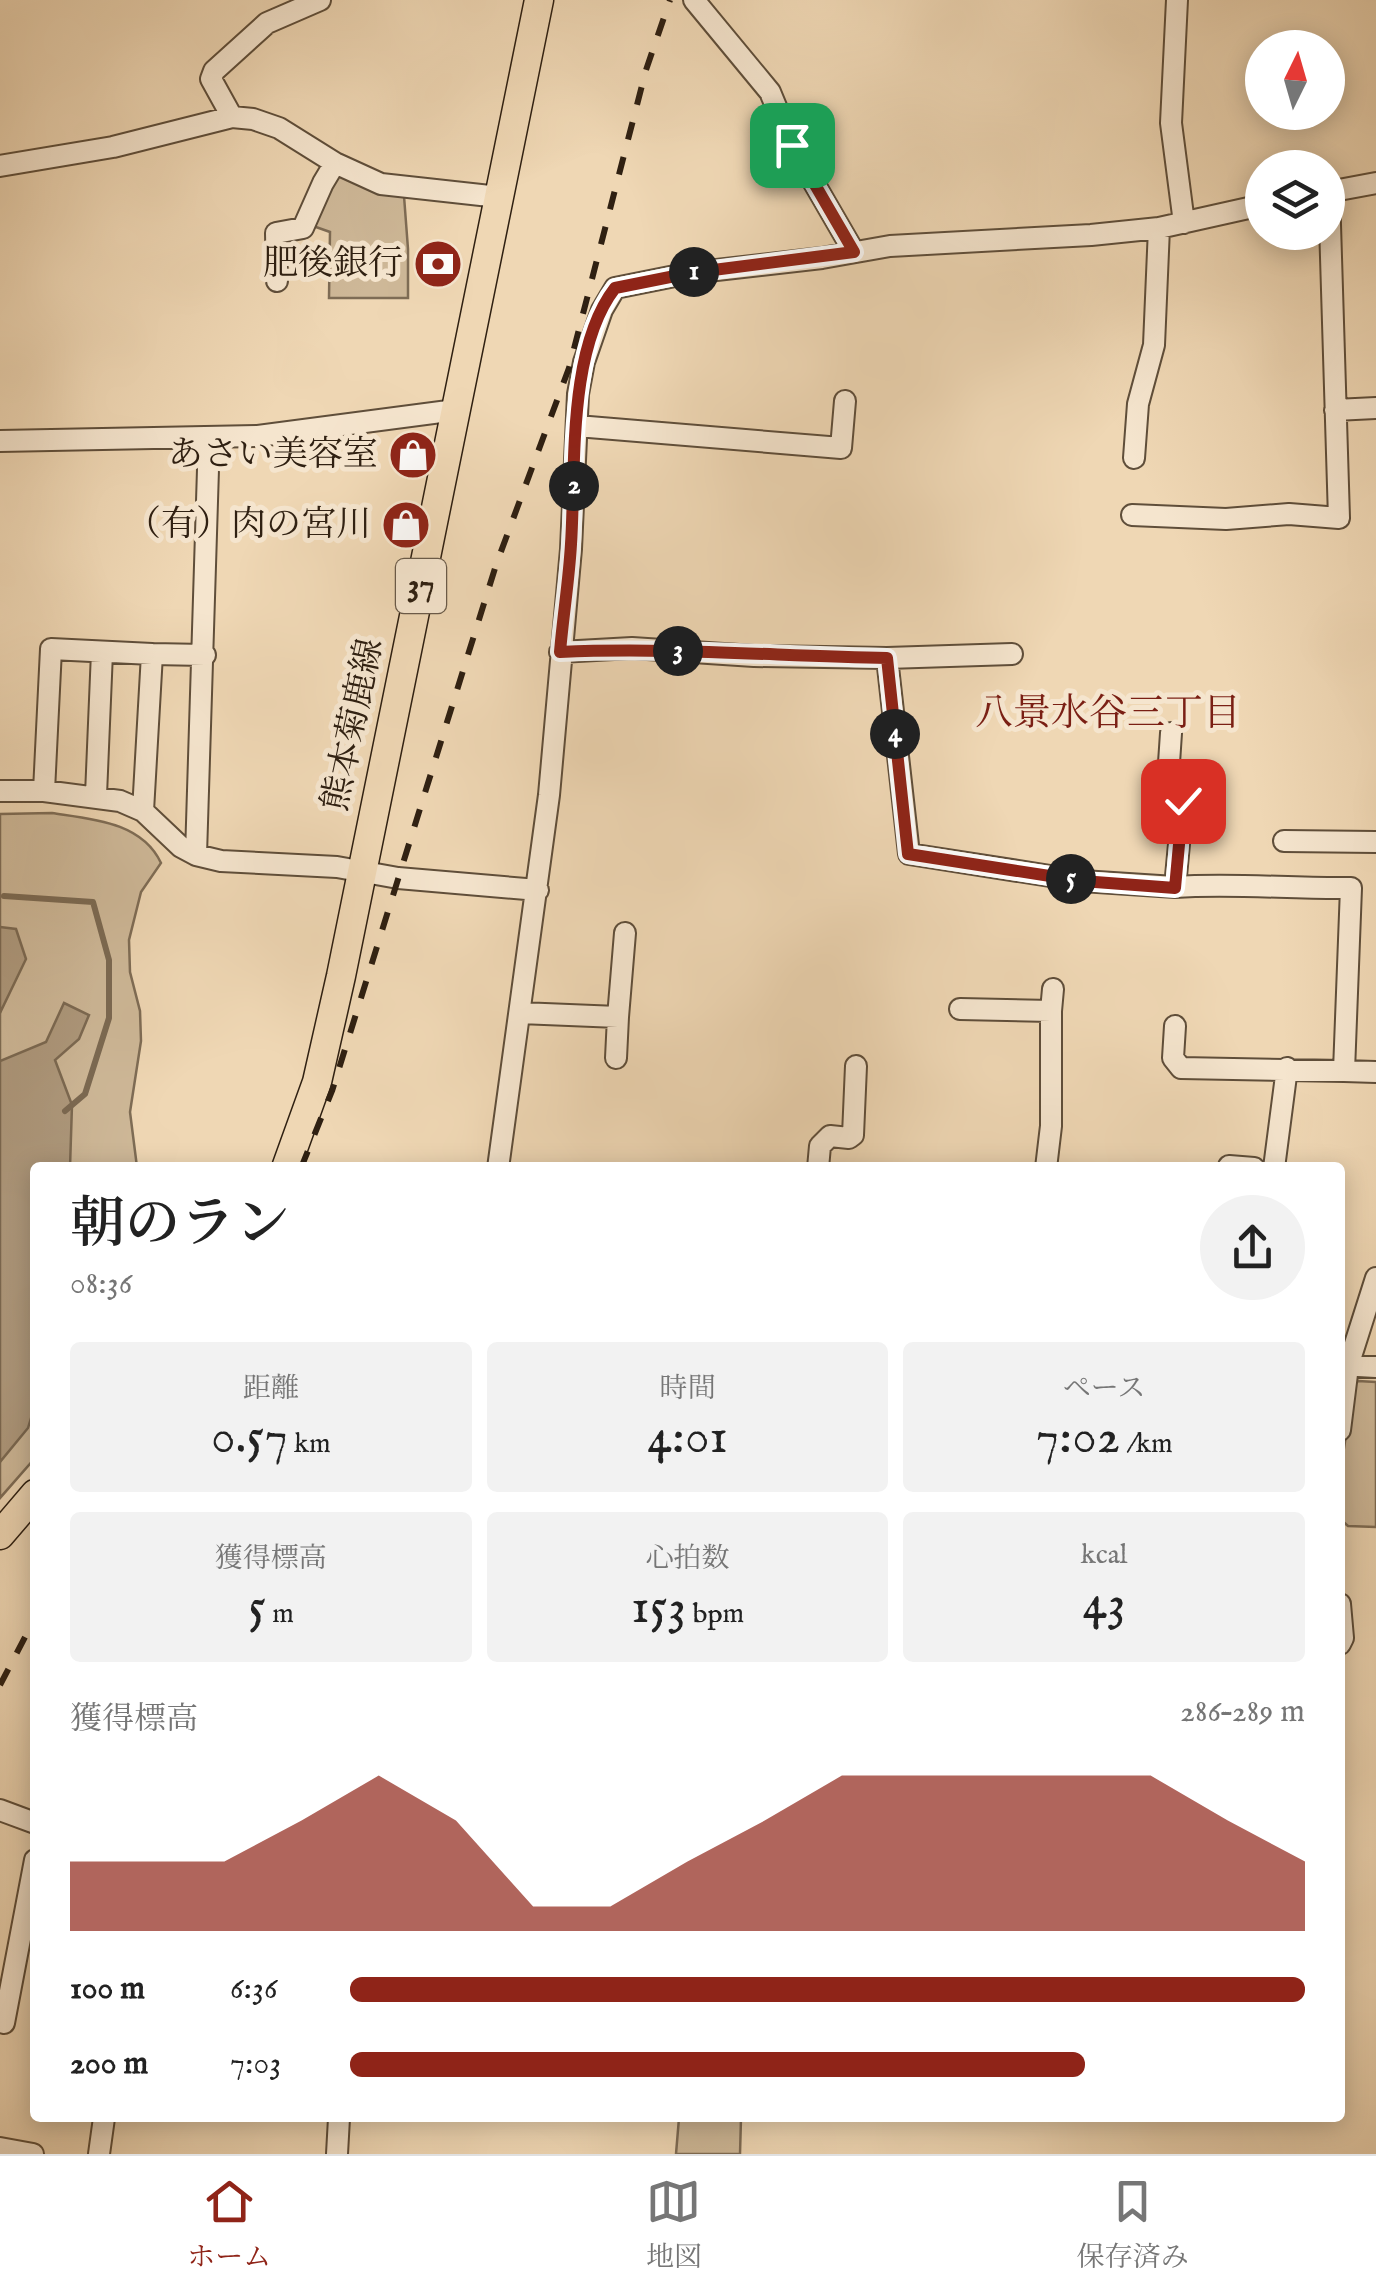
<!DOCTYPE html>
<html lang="ja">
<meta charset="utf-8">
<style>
body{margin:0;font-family:"IM FELL English","Noto Serif JP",serif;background:#f2f2f2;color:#222;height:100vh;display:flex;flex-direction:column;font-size:38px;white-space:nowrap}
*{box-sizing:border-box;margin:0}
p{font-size:32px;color:#767676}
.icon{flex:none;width:55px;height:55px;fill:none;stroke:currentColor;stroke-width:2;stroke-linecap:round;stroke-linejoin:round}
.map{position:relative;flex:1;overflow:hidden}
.drawer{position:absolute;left:30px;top:1162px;width:1315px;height:960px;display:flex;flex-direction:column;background:#fff;border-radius:10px;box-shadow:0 5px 25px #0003}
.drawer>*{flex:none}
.needle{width:65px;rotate:5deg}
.controls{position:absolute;left:1245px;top:30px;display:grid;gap:20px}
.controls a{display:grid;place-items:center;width:100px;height:100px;border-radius:50%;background:#fff;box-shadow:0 5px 25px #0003;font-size:50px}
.pin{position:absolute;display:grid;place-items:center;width:85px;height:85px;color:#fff;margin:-42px;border-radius:20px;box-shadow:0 5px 15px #0006}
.km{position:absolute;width:50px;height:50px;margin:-25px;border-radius:50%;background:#222;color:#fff;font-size:28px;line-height:50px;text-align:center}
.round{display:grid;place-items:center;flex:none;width:105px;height:105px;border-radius:52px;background:#f2f2f2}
.overview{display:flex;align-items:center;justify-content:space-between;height:170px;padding:0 40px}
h1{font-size:55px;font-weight:600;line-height:75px}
.metrics{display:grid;grid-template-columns:repeat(3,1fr);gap:15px;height:170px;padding:10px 40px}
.metrics div{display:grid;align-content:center;border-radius:10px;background:#f2f2f2;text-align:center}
.metrics b{font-size:50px;font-weight:600}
.metrics small{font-size:28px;font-weight:400}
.metrics p{font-size:28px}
.chart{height:280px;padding:20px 40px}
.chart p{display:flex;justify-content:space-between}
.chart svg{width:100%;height:180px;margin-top:10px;fill:#8f2418;opacity:.7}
ul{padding:0 40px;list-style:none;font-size:32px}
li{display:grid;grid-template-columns:160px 120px 1fr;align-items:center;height:75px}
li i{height:25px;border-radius:12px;background:#8f2418}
.tabs{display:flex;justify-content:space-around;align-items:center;height:140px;border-top:2px solid #e0e0e0;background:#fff;font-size:28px;color:#767676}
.tabs a{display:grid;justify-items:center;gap:5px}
.tabs .selected{color:#8f2418}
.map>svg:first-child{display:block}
</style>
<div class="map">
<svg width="1376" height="2154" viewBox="0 0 1376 2154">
<rect width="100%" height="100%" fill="#efd7b4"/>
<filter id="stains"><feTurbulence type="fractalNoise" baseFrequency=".002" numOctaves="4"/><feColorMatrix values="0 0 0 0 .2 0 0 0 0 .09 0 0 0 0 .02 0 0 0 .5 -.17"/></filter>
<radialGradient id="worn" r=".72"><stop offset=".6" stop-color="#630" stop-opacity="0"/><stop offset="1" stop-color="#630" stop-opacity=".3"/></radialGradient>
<path fill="#ceb898" stroke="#7e6c55" stroke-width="2.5" d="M342 174 375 190 404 196 408 249V298H329L330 232 313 226 333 177Z
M52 813C92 819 142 822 161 863L141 892 129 940 130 972 140 1011 141 1041 130 1112 137 1167 35 1168V1458L0 1498V814Z
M1358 1381 1376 1382V1527L1348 1526 1340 1519V1473L1354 1385Z
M679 2118H741L740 2154H676Z"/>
<path fill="#ae997d" stroke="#7b6952" stroke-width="2.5" d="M0 927 16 929 26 959 0 1013Z
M64 1003 89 1015 79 1039 55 1060 72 1105 70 1167 35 1168V1405L28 1428 0 1462V1061L46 1042Z"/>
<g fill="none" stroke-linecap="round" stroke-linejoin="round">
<path stroke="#7b6952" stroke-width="6" d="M4 896 93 902 109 960V1018L85 1094 65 1111"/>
<g stroke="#5f4e3a" stroke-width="24">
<path id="minor" d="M694 0 770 92 792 145 854 252
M1177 0 1171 123 1184 223
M232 117 211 79 214 71 267 23 320 0
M0 166 113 147 232 117 253 119 279 128 335 163 381 184 499 197
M1328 192 1376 183
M277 281 276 233 303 228 323 183 335 163
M1335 410 1376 408
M577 426 841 448 845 401
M0 441 258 436 456 410
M1134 458 1138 404 1154 345 1159 228
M1132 515 1226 519 1289 514 1339 518 1329 192
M560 652 632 648 754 656 887 658 1012 654
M887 658 909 854 1082 881 1175 887 1183 801 1168 778 1171 733
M0 791H44L120 801 143 811 181 847 196 855 221 861 337 867 398 878 538 890
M44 791 51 649 152 654
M96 795 102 652
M143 811 152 654 205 655
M1284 841 1376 842
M196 855 209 437
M1175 887C1233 883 1292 889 1351 888L1344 1071 1376 1072
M960 1009 1051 1011 1053 989
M520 1013 618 1017 616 1058
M618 1017 625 933
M1175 1026 1173 1058 1181 1068 1344 1071
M1229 1166 1254 1168
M498 1168 549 795 571 549 578 394 584 362 602 310 615 288 690 273 822 258 890 246 1091 235 1159 228 1262 205
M818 1168 820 1146 830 1136 849 1138 853 1135 856 1066
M1046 1168 1051 1126V1011
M1274 1168 1287 1068
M1340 1365 1376 1367
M1340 1430 1348 1366 1376 1278
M1340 1604 1343 1638 1340 1644
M0 1810 35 1823
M4 2023 35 1860
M0 2148 33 2154
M99 2154 104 2118
M337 2154 339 2118"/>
</g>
<g stroke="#2f2012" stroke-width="31">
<path id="major" d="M286 1168 317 1082 341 976 539 0
M0 1535 35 1494"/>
</g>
<use href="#minor" stroke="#f5e5ce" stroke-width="20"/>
<use href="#major" stroke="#efd7b4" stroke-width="28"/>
<path stroke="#2f2012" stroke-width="6" stroke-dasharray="18 18" stroke-linecap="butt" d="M301 1168 332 1091 496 565 569 368 646 70 670 0
M0 1685 35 1618"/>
</g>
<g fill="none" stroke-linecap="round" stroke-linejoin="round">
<g stroke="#fff" stroke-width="20">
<path id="route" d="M792 145 854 252 690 273 615 288C567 350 576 469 571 544 569 580 563 616 560 652 668 647 778 656 887 658L908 854 1082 881 1175 888 1183 801"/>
</g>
<use href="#route" stroke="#8f2418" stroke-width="12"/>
</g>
<defs>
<g id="bank-disc" transform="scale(2.5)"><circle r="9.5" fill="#8f2418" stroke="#f5e5ce"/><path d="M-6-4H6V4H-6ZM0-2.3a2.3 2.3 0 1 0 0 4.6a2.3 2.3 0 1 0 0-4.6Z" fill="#fff"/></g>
<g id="shop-disc" transform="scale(2.5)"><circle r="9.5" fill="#8f2418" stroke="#f5e5ce"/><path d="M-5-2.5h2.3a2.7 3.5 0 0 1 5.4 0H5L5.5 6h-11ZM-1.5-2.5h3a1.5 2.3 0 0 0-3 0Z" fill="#fff"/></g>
</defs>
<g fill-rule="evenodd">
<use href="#bank-disc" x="438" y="264"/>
<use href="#shop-disc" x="413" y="455"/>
<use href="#shop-disc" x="406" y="525"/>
</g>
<g text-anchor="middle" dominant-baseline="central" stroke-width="10" stroke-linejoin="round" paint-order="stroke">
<rect fill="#f5e5ce" stroke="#6a5b4a" stroke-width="2.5" x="396" y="559" width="50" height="54" rx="8"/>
<g font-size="32" font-weight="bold" fill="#2f2012">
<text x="421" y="586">37</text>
</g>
<g font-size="35" fill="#2f2012" stroke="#f5e5ce" text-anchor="end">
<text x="403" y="264">肥後銀行</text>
<text x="378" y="455">あさい美容室</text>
<text x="371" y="525">（有）肉の宮川</text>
</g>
<g font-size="35" fill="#2f2012" stroke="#f5e5ce">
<text transform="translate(354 725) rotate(-78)">熊本菊鹿線</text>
</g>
<g font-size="38" fill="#7a1f14" stroke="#f5e5ce">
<text x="1108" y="715">八景水谷三丁目</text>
</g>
</g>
<rect width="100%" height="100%" filter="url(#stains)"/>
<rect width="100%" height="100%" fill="url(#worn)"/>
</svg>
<div class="controls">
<a><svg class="needle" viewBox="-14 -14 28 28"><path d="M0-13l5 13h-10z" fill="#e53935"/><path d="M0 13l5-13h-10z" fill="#767676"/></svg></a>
<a><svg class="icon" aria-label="layers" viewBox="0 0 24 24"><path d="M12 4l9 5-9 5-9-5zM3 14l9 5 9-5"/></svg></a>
</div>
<div class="pin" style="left:792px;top:145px;background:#1e9e55"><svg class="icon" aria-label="arrive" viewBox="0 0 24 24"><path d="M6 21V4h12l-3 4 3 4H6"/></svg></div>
<div class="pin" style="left:1183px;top:801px;background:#d93025"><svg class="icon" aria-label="check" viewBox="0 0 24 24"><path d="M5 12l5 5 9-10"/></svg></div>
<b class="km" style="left:694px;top:272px">1</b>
<b class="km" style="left:574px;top:486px">2</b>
<b class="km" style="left:678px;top:651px">3</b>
<b class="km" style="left:895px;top:734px">4</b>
<b class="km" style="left:1071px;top:879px">5</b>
<section class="drawer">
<div class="overview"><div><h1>朝のラン</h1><p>08:36</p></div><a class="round"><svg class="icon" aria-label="share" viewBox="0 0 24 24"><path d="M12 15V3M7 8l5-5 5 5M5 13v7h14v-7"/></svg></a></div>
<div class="metrics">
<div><p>距離</p><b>0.57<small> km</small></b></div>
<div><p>時間</p><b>4:01</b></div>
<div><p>ペース</p><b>7:02<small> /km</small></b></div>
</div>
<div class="metrics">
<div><p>獲得標高</p><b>5<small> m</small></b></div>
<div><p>心拍数</p><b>153<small> bpm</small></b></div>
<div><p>kcal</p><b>43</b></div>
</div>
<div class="chart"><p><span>獲得標高</span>286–289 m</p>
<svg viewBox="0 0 160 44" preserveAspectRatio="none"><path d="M0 44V27L10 27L20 27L30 17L40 6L50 17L60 38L70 38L80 27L90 17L100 6L110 6L120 6L130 6L140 6L150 17L160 27V44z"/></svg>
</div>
<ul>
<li><b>100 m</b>6:36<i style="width:100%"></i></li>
<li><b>200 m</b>7:03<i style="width:77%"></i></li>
</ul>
</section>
</div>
<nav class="tabs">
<a class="selected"><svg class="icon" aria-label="home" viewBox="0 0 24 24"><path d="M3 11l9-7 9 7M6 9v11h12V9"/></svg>ホーム</a>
<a><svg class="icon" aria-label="map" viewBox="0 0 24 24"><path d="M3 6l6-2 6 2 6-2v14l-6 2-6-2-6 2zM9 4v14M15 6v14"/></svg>地図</a>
<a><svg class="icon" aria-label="saved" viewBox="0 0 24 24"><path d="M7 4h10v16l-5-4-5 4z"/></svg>保存済み</a>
</nav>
